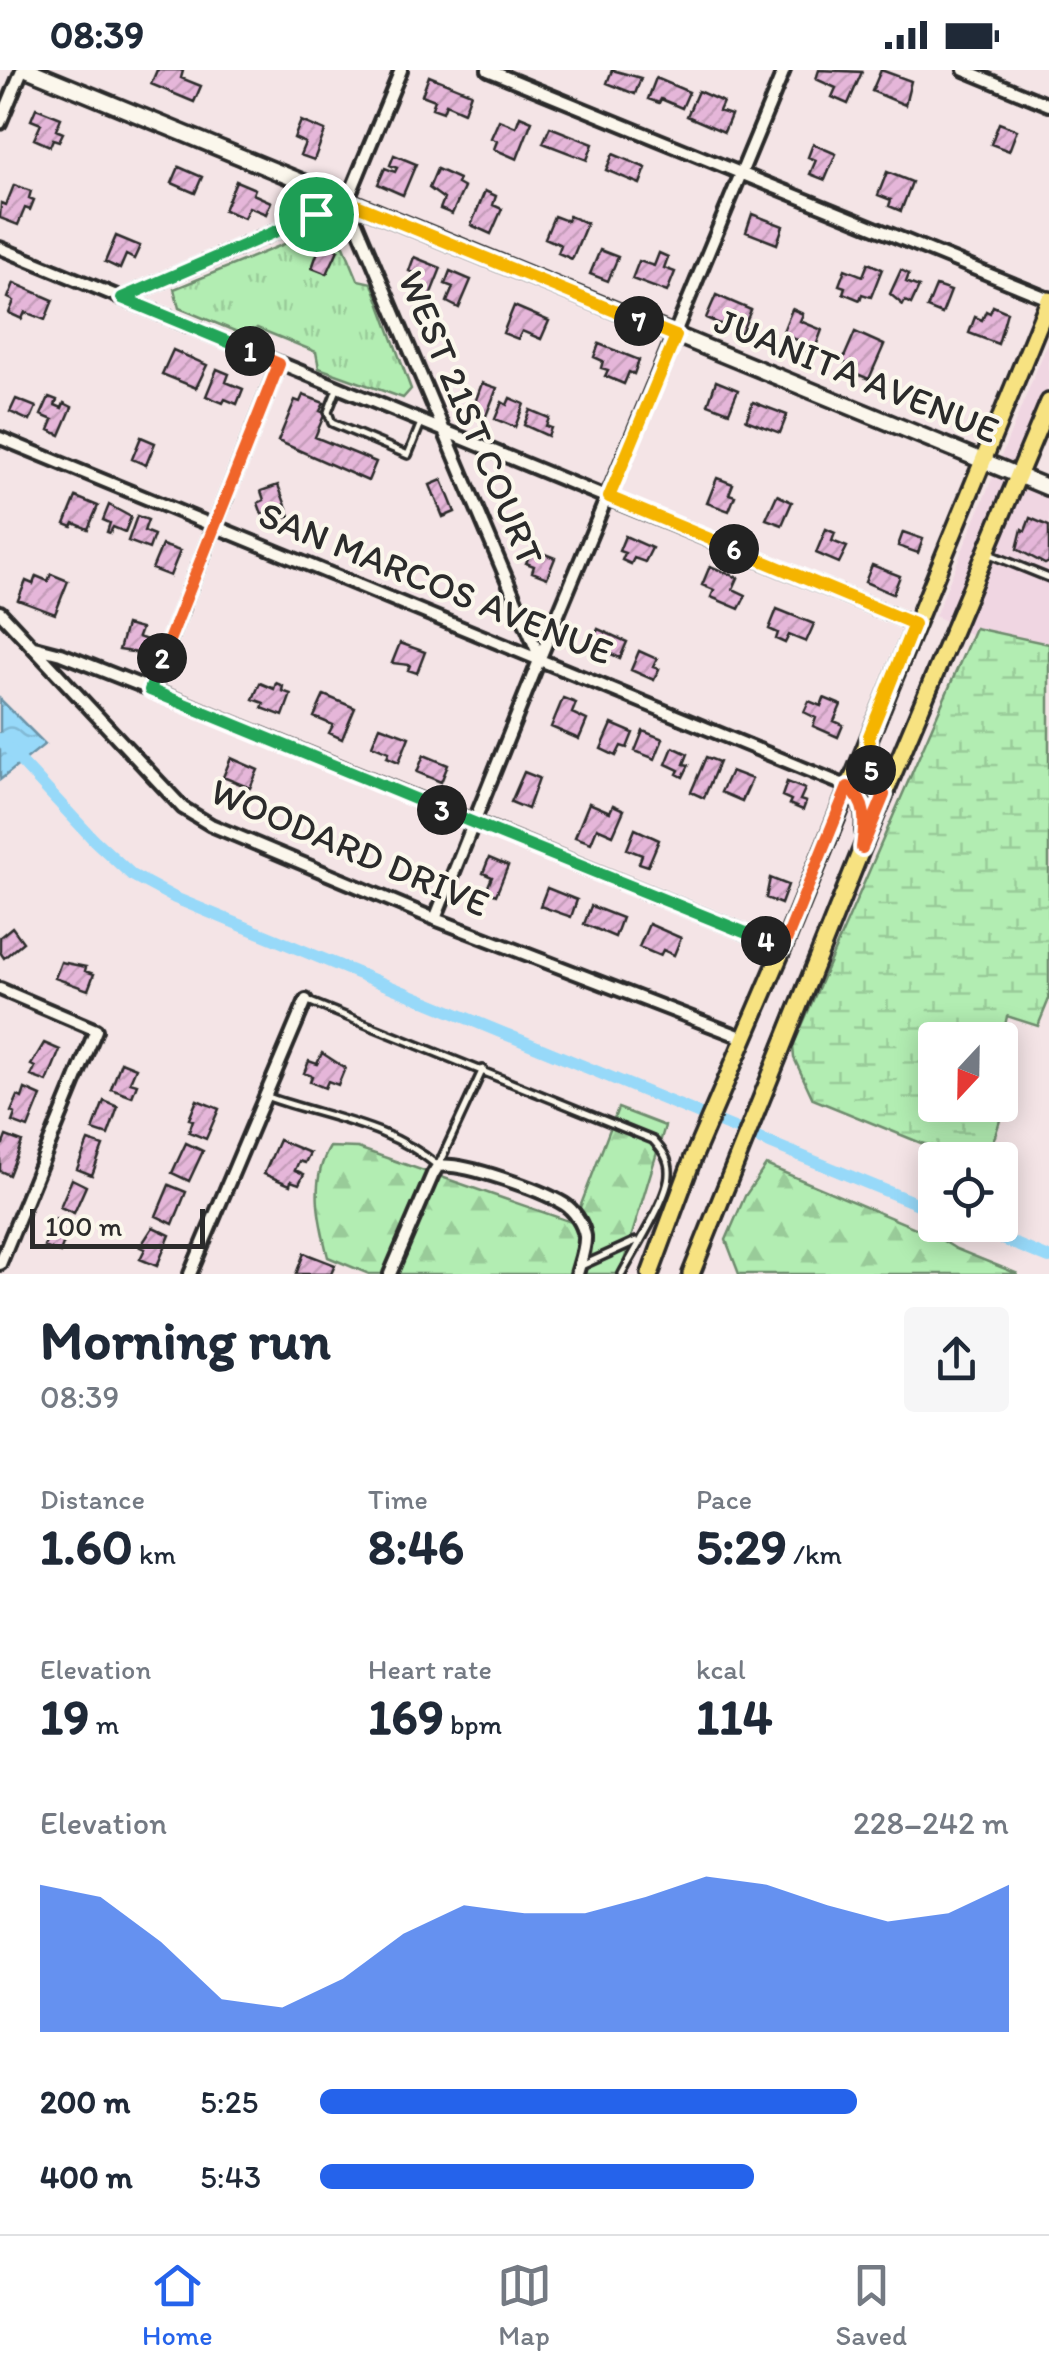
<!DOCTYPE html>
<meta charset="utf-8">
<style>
body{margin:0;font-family:Itim,sans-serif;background:#f6f6f7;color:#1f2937;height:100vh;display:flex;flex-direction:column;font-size:38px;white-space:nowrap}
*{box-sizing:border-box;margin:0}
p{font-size:32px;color:#747a83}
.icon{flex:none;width:55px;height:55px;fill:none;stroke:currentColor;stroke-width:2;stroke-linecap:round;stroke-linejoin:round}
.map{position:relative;height:1204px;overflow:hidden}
.side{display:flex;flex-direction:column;background:#fff;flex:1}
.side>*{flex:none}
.needle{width:65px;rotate:202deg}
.controls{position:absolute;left:918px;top:952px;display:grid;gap:20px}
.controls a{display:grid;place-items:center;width:100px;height:100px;border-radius:10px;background:#fff;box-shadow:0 5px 25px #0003;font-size:50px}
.scale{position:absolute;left:30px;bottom:25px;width:175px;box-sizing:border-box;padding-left:10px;border:5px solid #2b2b2b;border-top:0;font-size:28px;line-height:35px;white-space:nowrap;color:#2b2b2b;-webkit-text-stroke:8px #fbf7ec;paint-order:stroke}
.pin{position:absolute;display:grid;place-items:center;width:85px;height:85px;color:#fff;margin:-42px;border:5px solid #fff;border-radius:50%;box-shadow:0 2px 10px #0007}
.km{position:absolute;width:50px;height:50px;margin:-25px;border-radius:50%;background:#222;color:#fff;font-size:28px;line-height:50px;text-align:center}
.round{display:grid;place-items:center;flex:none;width:105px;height:105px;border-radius:10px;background:#f6f6f7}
.headline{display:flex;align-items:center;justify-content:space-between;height:170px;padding:0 40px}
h1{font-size:55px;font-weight:700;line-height:75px}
.figures{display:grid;grid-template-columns:repeat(3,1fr);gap:15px;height:170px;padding:10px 40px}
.figures div{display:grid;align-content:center}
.figures b{font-size:50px;font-weight:700}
.figures small{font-size:28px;font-weight:400}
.figures p{font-size:28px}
.chart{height:280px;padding:20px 40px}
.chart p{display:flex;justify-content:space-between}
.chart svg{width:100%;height:180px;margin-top:10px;fill:#2563eb;opacity:.7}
ul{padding:0 40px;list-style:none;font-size:32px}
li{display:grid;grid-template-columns:160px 120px 1fr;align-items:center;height:75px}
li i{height:25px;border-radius:12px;background:#2563eb}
.status{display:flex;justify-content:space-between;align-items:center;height:70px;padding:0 50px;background:#fff;direction:ltr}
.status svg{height:28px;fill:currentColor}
.dock{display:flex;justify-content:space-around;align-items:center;height:140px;border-top:2px solid #e0e1e3;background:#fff;font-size:28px;color:#747a83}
.dock a{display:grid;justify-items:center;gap:5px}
.dock .active{color:#2563eb}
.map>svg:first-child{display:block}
</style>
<div class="status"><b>08:39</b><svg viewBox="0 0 49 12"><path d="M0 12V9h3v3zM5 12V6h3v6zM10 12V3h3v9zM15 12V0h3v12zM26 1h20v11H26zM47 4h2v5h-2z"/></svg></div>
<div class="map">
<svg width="1049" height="1204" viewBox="0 0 1049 1204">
<defs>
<pattern id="forest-firs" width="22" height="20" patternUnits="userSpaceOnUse" patternTransform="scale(2.5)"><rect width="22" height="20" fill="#b2edb2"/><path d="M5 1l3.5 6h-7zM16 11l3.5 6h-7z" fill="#99cb99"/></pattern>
<pattern id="wetland-marsh" width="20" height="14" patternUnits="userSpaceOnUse" patternTransform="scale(2.5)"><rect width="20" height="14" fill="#b2edb2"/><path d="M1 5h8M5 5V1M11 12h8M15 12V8" fill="none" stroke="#99cb99"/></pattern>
<pattern id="park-tufts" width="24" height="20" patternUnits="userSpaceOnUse" patternTransform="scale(2.5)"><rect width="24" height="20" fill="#b2edb2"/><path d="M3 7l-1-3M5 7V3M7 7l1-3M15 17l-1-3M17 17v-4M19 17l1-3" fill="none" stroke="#99cb99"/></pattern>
<pattern id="water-waves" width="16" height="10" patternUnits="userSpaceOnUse" patternTransform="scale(2.5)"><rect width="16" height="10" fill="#97d9f9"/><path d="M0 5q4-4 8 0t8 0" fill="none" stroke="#82bad6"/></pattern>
<pattern id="building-hatch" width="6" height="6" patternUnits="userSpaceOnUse" patternTransform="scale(2.5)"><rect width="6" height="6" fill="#e5b6d9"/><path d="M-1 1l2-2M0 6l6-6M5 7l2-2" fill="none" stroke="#c59dba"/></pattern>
</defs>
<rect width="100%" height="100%" fill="#f4e4e6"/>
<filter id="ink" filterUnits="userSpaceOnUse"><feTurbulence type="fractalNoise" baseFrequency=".01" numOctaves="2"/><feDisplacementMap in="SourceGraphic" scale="20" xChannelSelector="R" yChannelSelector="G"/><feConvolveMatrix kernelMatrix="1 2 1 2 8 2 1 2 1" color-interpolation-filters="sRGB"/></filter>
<g filter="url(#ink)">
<path fill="#f0d6e2" d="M1049 270V316L1016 398 999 391Z
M994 404 1011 410 949 553 935 546Z
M1022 415 1049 426V574L976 558 972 565 959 559Z"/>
<path fill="url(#forest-firs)" stroke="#6e8c6e" stroke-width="2.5" d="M618 1038 665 1056 620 1204H369L328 1187C319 1151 309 1111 330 1077L358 1078 574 1153Z
M766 1095 937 1167 956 1179 1018 1204H739L726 1170 745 1126Z"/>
<path fill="url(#wetland-marsh)" stroke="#6e8c6e" stroke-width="2.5" d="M975 558 1049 574V929L1038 956 1007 946 1000 981V970H935V1035H1000V994L1011 1016 995 1066 983 1090 921 1073 813 1029 794 988 793 976Z"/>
<path fill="url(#park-tufts)" stroke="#6e8c6e" stroke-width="2.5" d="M318 165 344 176 358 210 372 213 411 319 403 328 319 298 316 282 257 258 247 266 179 238 174 219 304 166 311 170Z"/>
<path fill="url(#water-waves)" stroke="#6c93a7" stroke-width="2.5" d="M0 629 45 674 0 710Z"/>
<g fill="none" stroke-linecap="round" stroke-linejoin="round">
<path stroke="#97d9f9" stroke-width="12" d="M0 669 94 770 132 805 175 828 935 1141
M969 1155 1049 1188"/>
</g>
<path fill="url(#building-hatch)" stroke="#2b2b2b" stroke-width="2.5" d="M157 0H180L183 1 181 8 201 16 194 32 151 14Z
M612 0 641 8 635 24 607 13Z
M819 0 862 2 848 34 832 27 836 18 816 9Z
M881 0 911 11 905 35 872 21Z
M429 6 471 23 464 42 446 34 443 42 432 38 435 30 422 25Z
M656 8 689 22 682 38 661 29 659 33 648 29Z
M698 21 723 32 719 41 731 45 724 62 687 46Z
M36 38 61 48 56 60 63 63 59 71 53 69 50 76 34 69 41 54 31 50Z
M520 46 532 51 517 89 494 79 497 71 491 68 499 50 516 57Z
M301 51 325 61 314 90 300 85 305 73 294 68Z
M999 53 1017 60 1009 81 991 74Z
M550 57 593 74 587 90 543 73Z
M813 74 836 84 825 110 810 104 816 90 808 87Z
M613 84 646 98 640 114 606 100Z
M394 85 416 94 403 125 378 114 385 98 395 102 397 98 390 95Z
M179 97 202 107 195 123 172 113Z
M437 99 459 109 457 114 464 118 452 144 440 139 444 129 429 118Z
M887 102 912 112 901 141 889 136 891 130 878 125Z
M236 111 255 119 253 124 271 132 266 144 249 137 244 148 224 140Z
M14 115 31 121 29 128 34 130 30 140 25 138 18 155 0 148 1 133 6 135Z
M485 121 496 126 493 135 502 139 491 164 471 155Z
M752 144 783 156 777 174 746 162Z
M554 146 567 151 569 146 587 153 572 189 558 183 561 175 545 168Z
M116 166 140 176 134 189 126 185 120 199 105 192Z
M321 173 338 180 327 204 312 198Z
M600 180 618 187 608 211 590 204Z
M659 183 668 187 664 198 675 202 667 222 632 209 639 191 654 196Z
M414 187 441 198 429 228 413 221 420 205 409 201Z
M868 193 882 199 871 227 862 224 860 230 843 223 845 217 839 215 845 199 863 206Z
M901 200 909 204 906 212 919 217 911 234 905 231 903 235 890 224Z
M450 201 471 210 459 238 447 232 453 217 445 214Z
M14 213 53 230 45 250 25 242 22 249 9 243 14 231 8 228Z
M936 216 951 221 942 244 927 238Z
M716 225 751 240 741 263 706 248Z
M514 236 549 251 541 269 522 261 518 269 503 263Z
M993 236 1007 242 998 274 969 263 975 247 982 250 986 241 990 243Z
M792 239 803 244 800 251 822 260 813 284 803 280 805 273 782 264Z
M855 262 884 275 869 309 855 303 857 298 842 292Z
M599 274 639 290 634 304 629 302 624 314 605 306 608 300 601 298 603 291 594 287Z
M173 280 207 295 196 318 162 304Z
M217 299 229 304 226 312 243 319 237 334 225 329 223 333 206 326Z
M716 311 738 320 729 342 708 334Z
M482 313 497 318 486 346 472 341Z
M303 325 324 333 320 341 325 343 315 367 376 392 368 411 278 371 295 330 300 332Z
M49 327 57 330 55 335 62 338 64 333 72 337 60 365 49 360 53 350 41 345Z
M510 328 524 334 515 357 495 349 502 332 507 335Z
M16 329 36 337 30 351 10 342Z
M753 332 787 345 780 363 746 350Z
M530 340 549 348 546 356 551 358 548 366 524 355Z
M141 367 155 373 146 395 132 389Z
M717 408 733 414 729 424 735 426 729 441 707 433Z
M442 410 455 442 443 447 430 415Z
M278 415 290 446 273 453 269 441 262 444 258 433 264 430 261 421Z
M777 425 792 432 782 455 766 449Z
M76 427 98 436 88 459 74 453 72 457 65 454Z
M109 435 131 447 125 462 113 457 110 463 107 462 110 453 103 450Z
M137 446 148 450 144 461 154 465 149 479 128 471Z
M1030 448 1049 456V492L1045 494 1017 479 1022 459 1025 461Z
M826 459 835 463 832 471 847 477 839 493 816 483Z
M903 462 923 469 918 483 898 476Z
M625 466 652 478 645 492 634 488 631 494 622 490 625 483 619 481Z
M162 475 180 481 170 506 152 499Z
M532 479 555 488 547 508 532 502 534 496 526 493Z
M872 495 900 506 893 524 865 512Z
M710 496 738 508 733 519 746 525 739 539 711 527 714 520 702 515Z
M51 504 68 511 55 544 18 530 26 511 33 514 36 506 48 511Z
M777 539 814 554 806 572 789 565 785 573 776 569 778 563 769 559Z
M126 555 141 559 138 567 150 571 146 584 119 580Z
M598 559 627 572 620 588 591 575Z
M400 573 425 582 417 603 408 600 410 595 392 593Z
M639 581 657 589 653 597 659 599 654 610 631 600Z
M260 613 274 619 276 613 283 616 282 621 291 624 283 646 262 638 264 633 253 629Z
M324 625 355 638 342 669 329 663 333 655 314 647Z
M563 628 576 633 572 643 587 650 579 669 551 657Z
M824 628 841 635 834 651 843 655 838 667 813 656 816 648 804 642 809 631 821 636Z
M612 654 633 663 627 678 621 676 616 686 601 679Z
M380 656 409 667 399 692 387 687 389 682 372 675Z
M643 661 663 669 655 689 635 681Z
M673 677 688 684 684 694 689 695 683 707 677 704 679 700 666 694Z
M424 685 448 695 441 712 417 702Z
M706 687 719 692 704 728 691 722Z
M231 688 258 700 250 718 223 707Z
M731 701 752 709 742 731 721 722Z
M524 702 539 708 528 739 511 732Z
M787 712 805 719 800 730 806 732 803 740 789 734 791 730 782 726Z
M589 733 610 742 613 735 624 740 613 765 597 758 591 773 575 767Z
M635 759 659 770 648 796 639 793 642 785 627 779Z
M489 788 508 796 496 825 486 821 492 807 483 803Z
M770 808 788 815 781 834 766 828Z
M547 818 577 830 571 847 540 836Z
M591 836 622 848 615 867 584 854Z
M649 854 681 868 674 885 663 880 660 886 639 877Z
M12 857 23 872 4 888 0 882V867Z
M61 892 86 897 85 901 94 904 88 920 55 908Z
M44 973 60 980 47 1012 31 1006 35 997 31 995Z
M322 983 345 998 338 1015 328 1011 325 1018 310 1012 312 1006 304 1003 309 991 317 994Z
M121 992 136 998 130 1012 137 1014 132 1027 111 1019Z
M25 1019 41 1026 28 1058 12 1052 15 1044 11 1042 18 1026 22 1028Z
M197 1030 219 1039 206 1069 189 1062 193 1050 189 1049Z
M104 1031 118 1037 108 1065 93 1060Z
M6 1066 22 1072 9 1105 0 1101V1073L3 1074Z
M279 1070 310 1083 305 1093 299 1091 295 1100 304 1104 299 1114 291 1111 290 1115 264 1104Z
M88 1071 103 1076 92 1105 77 1099Z
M186 1073 203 1081 189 1111 172 1103Z
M72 1109 86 1116 74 1143 60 1137Z
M169 1115 186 1122 173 1154 156 1146Z
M55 1149 70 1155 60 1183 44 1177Z
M153 1157 170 1165 157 1196 140 1189 145 1179 140 1177Z
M304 1183 335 1195 331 1204H296Z"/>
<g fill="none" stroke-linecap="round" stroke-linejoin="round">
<g stroke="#2b2b2b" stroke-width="12">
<path id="lane" d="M337 319 328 342 332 353 408 385 421 353
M987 483 1049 508
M308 931 653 1070C662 1080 670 1089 669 1104 669 1127 634 1181 622 1204
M268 1027C327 1048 388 1054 438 1096L483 999
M579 1197 636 1171"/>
</g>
<g stroke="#2b2b2b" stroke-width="18">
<path id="street" d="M488 0 1049 229
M964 0 1049 35
M0 53 22 0
M347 131 540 588
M347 131 401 0
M0 178 914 554
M122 228 347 131
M0 368 849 717
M0 542 183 738 211 755 435 849 744 968
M34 577 61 584 150 619 783 878
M150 619 279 293
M435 849 540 588 784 0
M0 919 96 960 0 1194
M190 1204 306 930
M390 1204 433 1104 438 1096C463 1092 541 1120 564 1134 574 1140 583 1154 585 1166 586 1177 580 1193 577 1204"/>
</g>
<g stroke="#2b2b2b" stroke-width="21">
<path id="secondary" d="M29 0 1049 418"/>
</g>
<g stroke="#2b2b2b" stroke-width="22">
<path id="primary" d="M869 675C869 693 868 715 884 725
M849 717C864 729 866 742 864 762
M650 1204 693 1088 783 878 1049 230
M691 1204 862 778 1049 332"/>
</g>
<use href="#lane" stroke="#fbf7ec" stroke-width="5"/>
<use href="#street" stroke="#fbf7ec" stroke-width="10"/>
<use href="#secondary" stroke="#fbf7ec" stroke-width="14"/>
<use href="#primary" stroke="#f7e281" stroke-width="15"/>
</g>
</g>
<g fill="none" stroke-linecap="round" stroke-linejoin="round" filter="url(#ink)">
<g stroke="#fff" stroke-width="20">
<path id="split-1" d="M250 281 122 228 316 144"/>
</g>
<g stroke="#fff" stroke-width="20">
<path id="split-2" d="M162 588 279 294 250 281"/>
</g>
<g stroke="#fff" stroke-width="20">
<path id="split-3" d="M162 588 150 620 442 740"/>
</g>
<g stroke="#fff" stroke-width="20">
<path id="split-4" d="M442 740 766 871"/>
</g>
<g stroke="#fff" stroke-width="20">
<path id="split-5" d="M766 871 783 878 848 717C869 734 865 754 862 778L884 725 877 720 871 700"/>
</g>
<g stroke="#fff" stroke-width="20">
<path id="split-6" d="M734 479 914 554 869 666 871 700"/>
</g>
<g stroke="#fff" stroke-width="20">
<path id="split-7" d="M639 251 676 266 609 427 734 479"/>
</g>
<g stroke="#fff" stroke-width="20">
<path id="split-8" d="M316 144 347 131 639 251"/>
</g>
<use href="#split-1" stroke="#22a559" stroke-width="12"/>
<use href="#split-2" stroke="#f0652b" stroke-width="12"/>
<use href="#split-3" stroke="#22a559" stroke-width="12"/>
<use href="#split-4" stroke="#22a559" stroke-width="12"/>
<use href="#split-5" stroke="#f0652b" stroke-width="12"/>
<use href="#split-6" stroke="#f5b400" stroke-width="12"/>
<use href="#split-7" stroke="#f5b400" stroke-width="12"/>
<use href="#split-8" stroke="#f5b400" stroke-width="12"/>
</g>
<g text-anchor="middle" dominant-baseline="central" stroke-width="8" stroke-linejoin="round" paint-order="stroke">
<g font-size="38" fill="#2b2b2b" stroke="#fbf7ec">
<text transform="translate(857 305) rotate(22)">JUANITA AVENUE</text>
<text transform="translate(471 348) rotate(67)">WEST 21ST COURT</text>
<text transform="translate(436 513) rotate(22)">SAN MARCOS AVENUE</text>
<text transform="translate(350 777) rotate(23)">WOODARD DRIVE</text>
</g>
</g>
</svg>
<div class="controls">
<a><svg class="needle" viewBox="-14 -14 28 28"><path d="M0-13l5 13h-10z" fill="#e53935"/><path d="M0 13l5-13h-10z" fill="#747a83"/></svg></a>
<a><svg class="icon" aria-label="locate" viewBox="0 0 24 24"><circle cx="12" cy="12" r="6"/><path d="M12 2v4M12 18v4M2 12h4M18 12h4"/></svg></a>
</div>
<div class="scale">100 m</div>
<div class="pin" style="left:316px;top:144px;background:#1e9e55"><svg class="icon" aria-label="arrive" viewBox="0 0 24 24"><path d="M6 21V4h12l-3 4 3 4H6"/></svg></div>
<b class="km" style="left:250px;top:281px">1</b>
<b class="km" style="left:162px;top:588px">2</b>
<b class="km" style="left:442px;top:740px">3</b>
<b class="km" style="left:766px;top:871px">4</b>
<b class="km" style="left:871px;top:700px">5</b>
<b class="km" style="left:734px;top:479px">6</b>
<b class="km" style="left:639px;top:251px">7</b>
</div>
<section class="side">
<div class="headline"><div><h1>Morning run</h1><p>08:39</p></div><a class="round"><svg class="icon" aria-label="share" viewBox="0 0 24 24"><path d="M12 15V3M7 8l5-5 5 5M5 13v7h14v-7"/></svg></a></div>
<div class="figures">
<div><p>Distance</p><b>1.60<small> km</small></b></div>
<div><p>Time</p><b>8:46</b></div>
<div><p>Pace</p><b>5:29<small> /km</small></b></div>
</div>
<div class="figures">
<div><p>Elevation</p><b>19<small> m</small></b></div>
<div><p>Heart rate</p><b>169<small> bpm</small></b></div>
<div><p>kcal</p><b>114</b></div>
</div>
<div class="chart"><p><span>Elevation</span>228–242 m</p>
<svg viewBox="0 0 160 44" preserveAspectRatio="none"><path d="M0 44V8L10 11L20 22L30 36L40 38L50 31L60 20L70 13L80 15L90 15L100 11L110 6L120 8L130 13L140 17L150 15L160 8V44z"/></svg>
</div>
<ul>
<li><b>200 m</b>5:25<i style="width:78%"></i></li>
<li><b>400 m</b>5:43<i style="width:63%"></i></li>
</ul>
</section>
<nav class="dock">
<a class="active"><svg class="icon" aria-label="home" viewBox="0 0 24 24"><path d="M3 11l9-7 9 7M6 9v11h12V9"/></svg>Home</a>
<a><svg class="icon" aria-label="map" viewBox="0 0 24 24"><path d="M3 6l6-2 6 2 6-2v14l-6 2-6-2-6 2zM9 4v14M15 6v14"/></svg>Map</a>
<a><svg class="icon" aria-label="saved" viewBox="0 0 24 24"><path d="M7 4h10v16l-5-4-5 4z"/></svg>Saved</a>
</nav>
